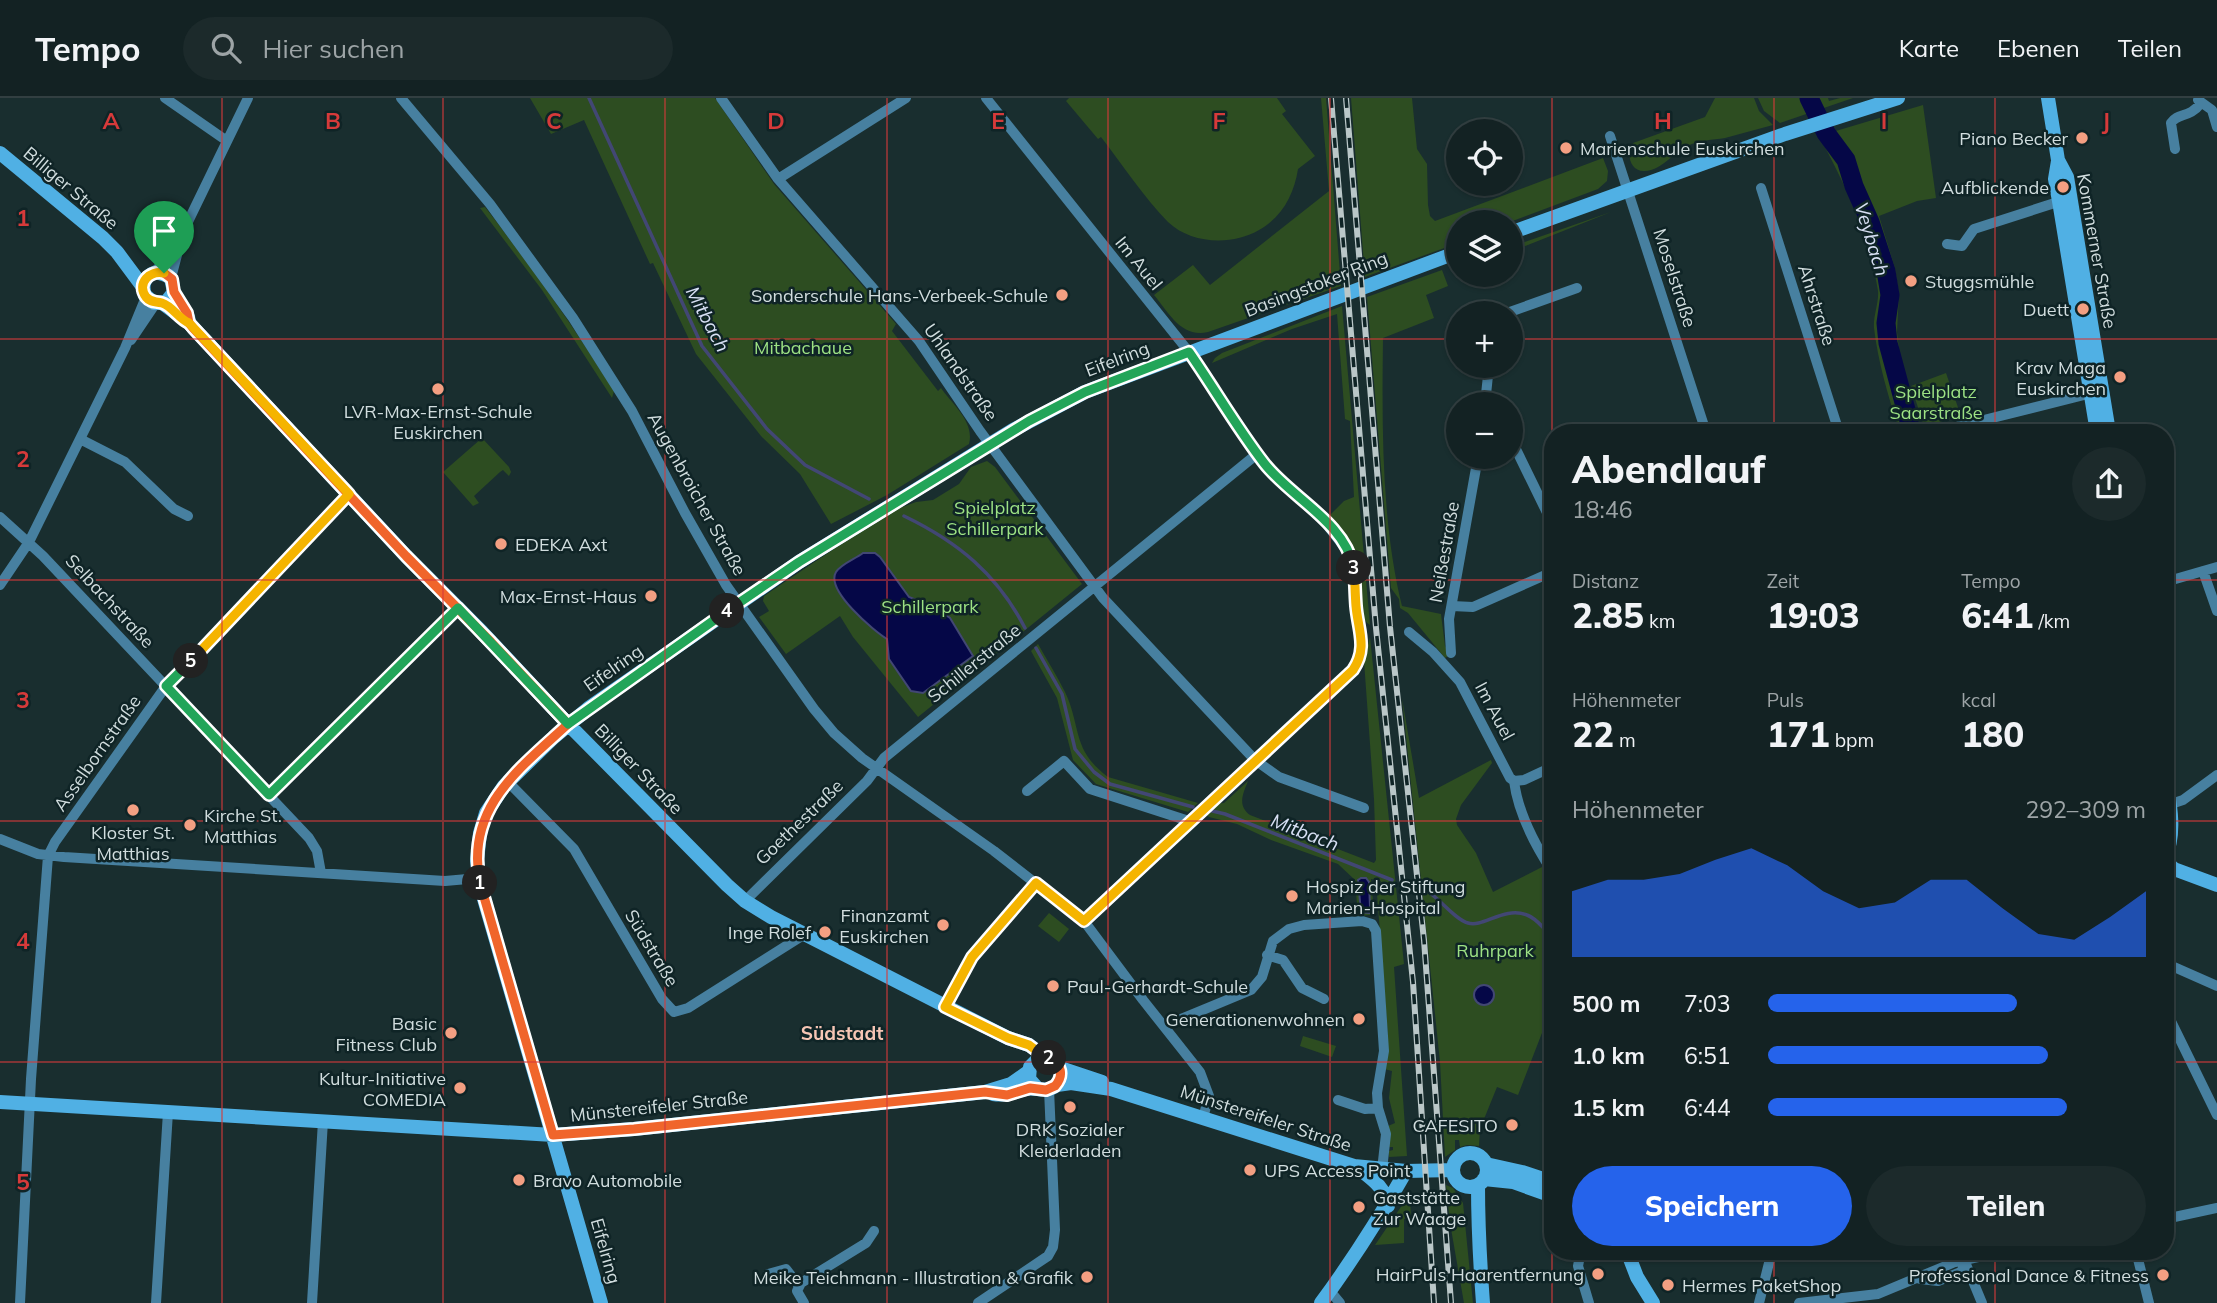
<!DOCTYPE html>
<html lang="de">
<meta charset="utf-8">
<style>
body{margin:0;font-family:Mulish,sans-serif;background:#1c2a2b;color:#f1f3f6;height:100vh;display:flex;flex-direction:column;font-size:26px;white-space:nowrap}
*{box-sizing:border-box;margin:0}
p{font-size:23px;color:#9da4a6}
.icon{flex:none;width:38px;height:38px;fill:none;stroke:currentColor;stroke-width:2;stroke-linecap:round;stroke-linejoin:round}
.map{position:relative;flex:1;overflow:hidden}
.sheet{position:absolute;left:1544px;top:326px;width:630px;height:836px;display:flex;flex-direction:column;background:#132223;border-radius:28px;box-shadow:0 2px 5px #0004,0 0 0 2px #323f41}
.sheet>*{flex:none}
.tools{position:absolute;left:1446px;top:21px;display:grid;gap:14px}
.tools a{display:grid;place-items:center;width:77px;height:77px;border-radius:50%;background:#132223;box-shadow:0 2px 5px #0004,0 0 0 2px #323f41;font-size:35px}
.pin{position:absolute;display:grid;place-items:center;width:60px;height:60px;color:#fff;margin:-72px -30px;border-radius:50% 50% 50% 0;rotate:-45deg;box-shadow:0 0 7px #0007}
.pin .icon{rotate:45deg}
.km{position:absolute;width:35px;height:35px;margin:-18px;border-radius:50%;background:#222;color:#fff;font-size:19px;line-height:35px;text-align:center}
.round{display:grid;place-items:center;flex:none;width:74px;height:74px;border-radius:37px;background:#1c2a2b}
.headline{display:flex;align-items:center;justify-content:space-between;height:119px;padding:0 28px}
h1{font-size:38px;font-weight:800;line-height:52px}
.stats{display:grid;grid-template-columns:repeat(3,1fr);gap:10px;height:119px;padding:7px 28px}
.stats div{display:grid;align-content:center}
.stats b{font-size:35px;font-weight:800}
.stats small{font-size:19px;font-weight:400}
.stats p{font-size:19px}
.chart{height:196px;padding:14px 28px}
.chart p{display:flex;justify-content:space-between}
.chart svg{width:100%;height:126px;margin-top:7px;fill:#2563eb;opacity:.7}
.action{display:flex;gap:14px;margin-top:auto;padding:14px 28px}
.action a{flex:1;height:80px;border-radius:42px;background:#2563eb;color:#fff;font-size:28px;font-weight:800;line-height:80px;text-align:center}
.action a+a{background:#1c2a2b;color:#f1f3f6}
ul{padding:0 28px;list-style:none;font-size:23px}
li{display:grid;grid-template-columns:112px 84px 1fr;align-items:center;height:52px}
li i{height:18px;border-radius:9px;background:#2563eb}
header{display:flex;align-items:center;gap:42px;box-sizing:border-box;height:98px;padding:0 35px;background:#132223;border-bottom:2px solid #323f41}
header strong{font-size:33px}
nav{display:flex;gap:38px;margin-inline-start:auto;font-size:24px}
.search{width:490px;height:63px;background:#1c2a2b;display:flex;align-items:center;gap:18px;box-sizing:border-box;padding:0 24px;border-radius:38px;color:#9da4a6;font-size:26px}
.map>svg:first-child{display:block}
</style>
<header>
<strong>Tempo</strong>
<div class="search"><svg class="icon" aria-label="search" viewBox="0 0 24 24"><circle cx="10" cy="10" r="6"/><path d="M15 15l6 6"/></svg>Hier suchen</div>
<nav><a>Karte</a><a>Ebenen</a><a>Teilen</a></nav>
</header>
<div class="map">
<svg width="2217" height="1205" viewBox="0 0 2217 1205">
<rect width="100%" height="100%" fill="#192e2f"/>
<path fill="#2d4d21" d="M530 0H715L774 86 896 226 892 233 938 293 941 290C952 306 975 324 969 346L887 397 831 426 800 376 761 338 696 256 653 165 650 166 584 22 551 36Z
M1069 0H1277L1286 13 1282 16 1315 58 1298 71C1294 97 1282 119 1259 132 1232 148 1191 146 1168 124 1145 101 1122 66 1101 39L1098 41 1066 3Z
M1321 0H1326L1341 188 1208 234C1181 240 1169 215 1154 197L1193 167 1210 187 1329 93Z
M1351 0H1412L1417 51 1427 66 1428 107 1430 118 1435 123 1603 60 1608 73 1607 83 1598 91 1510 124H1458V145L1365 179Z
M1715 0H1754L1759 13 1773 27C1757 31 1741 36 1725 40 1712 42 1700 42 1687 48 1673 55 1662 72 1645 73 1629 74 1626 54 1633 45L1705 19Z
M1758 0H1828L1829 3 1840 0H1853L1780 25 1764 13Z
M1923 7 1936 100 1917 103 1879 118 1895 170 1899 195 1897 234 1901 269 1915 312 1917 334H1896L1898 329C1888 297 1878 264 1874 230 1873 218 1879 205 1878 193 1869 137 1845 86 1819 38Z
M485 109C531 168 574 229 614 293L612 300 542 192 480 110Z
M1611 114 1510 154V149Z
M1442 172 1448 188 1426 197 1434 220 1383 240C1382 326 1381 423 1402 508L1441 516 1445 548 1450 557 1445 560 1408 515 1400 510 1399 501 1391 490 1367 199Z
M1342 208 1370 527C1355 518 1361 487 1358 471 1354 450 1342 434 1329 418L1344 403 1354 399 1350 323 1345 321 1337 216 1292 231 1212 265 1215 260 1222 255Z
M1946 275 1961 318 1924 328 1911 288Z
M482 340 509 369 511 374 509 378 503 372 500 374 474 398 479 405 473 408 443 374Z
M987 363 995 369 1082 486 918 619 853 539 840 518 786 556 759 519 769 513 763 503 764 498 889 414 916 404 933 402 959 386 971 369Z
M1370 539 1404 866 1394 869 1407 1058 1389 1059V1053L1393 1052V1049H1389L1388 1028 1395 1025 1389 1000 1392 973 1384 971 1388 939 1377 796 1381 783 1371 781 1374 814 1370 817 1358 818 1355 782 1338 766 1271 742 1237 726 1209 719 1204 715 1214 706 1224 705 1248 683C1243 696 1237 707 1250 717L1374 765 1376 762 1374 701 1364 563Z
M1038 546C1047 562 1057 578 1065 594 1082 630 1071 651 1108 679L1198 705 1188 714 1096 686 1073 662 1057 600 1031 553Z
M1402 600 1419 700 1491 662 1492 665 1461 707 1456 721 1457 727 1476 755 1493 794 1542 769 1552 785V909L1518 997 1497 989 1480 1031 1479 1048 1467 1047 1460 1049 1459 1042H1455V1052L1445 1059 1440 964Z
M1049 815 1069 831 1059 844 1038 828Z
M1303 938 1336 948 1332 959 1300 948Z
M1446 1087 1453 1090 1463 1105 1473 1205H1464L1450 1125Z
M1410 1099 1411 1120 1404 1121V1145L1375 1147 1407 1100Z"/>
<path fill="#050747" stroke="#424774" stroke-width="2" d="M863 455H875L880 459 909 499 936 510 950 520 973 558 923 595 911 593 889 561 887 541C874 533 825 492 836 474 841 466 855 461 863 455Z
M1361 780H1366L1369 784 1370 809 1369 815 1361 814 1358 782Z
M1474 897a10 10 0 1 1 20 0a10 10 0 1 1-20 0Z"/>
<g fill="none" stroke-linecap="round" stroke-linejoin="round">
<path stroke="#424774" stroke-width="3.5" d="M589 0 702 248 767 331 805 367 869 401
M904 418C958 444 997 476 1025 530
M1036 550 1062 596 1075 651 1094 674 1110 686 1193 709
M1208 712 1225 716 1392 782
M1424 791C1439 799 1454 821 1468 825 1483 830 1504 808 1527 817 1538 821 1543 831 1552 838"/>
<path stroke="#050747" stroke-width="19" d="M1809 0 1826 35 1846 62 1854 88 1870 124 1886 173 1890 197 1886 225 1888 245 1909 323 1908 334"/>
<path stroke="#4780a0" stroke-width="10" d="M165 0 227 43
M401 0 490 106 573 220 632 313 685 415 726 487 814 611 834 635 862 660 994 753 1084 823 1143 902 1200 974 1209 998 1203 1020
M721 0 778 81 919 243 980 333 1103 500 1255 662 1279 679 1364 710
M986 0 1189 254 1266 367 1324 423 1348 454 1353 466 1356 507 1362 536 1360 558 1353 572 1084 823
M2198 2 2212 12 2217 29
M1610 38 1706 334
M2175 51 2171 25C2178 14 2189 21 2201 5
M778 81 906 0
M1761 90 1839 334
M1947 146 1962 148 1974 131 2064 102
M156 174 175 140 181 135
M171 180 183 134 248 0
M1507 215 1577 190
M131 242 156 205
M1485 306 1489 268
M1936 334 2096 294
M1510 339 1552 425
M80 341 125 364 174 411 188 418
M0 419 43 458 309 740 317 753 321 775
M2203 473 2217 513
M2165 484 2217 469
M0 487 29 444 125 250 146 199
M1452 508 1473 509 1552 474
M1409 534 1433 554 1460 584 1510 680 1514 683
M1451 555 1449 521 1478 359
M1514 683C1518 715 1535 747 1552 773
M1514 683 1524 682 1552 669
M508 684 574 751 662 901 674 914 688 910 805 836
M1027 693 1064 663 1090 691 1189 723
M269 697 459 510
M2165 708 2183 702 2217 677
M0 741 38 756 64 759 445 783 479 780
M745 803 867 683 884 660 1257 356
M1267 857 1283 862 1302 890 1324 901
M2165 865 2217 888
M945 909 972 859 1036 785
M2165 911 2217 1017
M1164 928 1251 892 1262 879 1273 843 1289 831 1304 827 1362 823 1372 826 1376 833 1384 953 1377 995 1378 1010 1386 1036 1382 1072
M1338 1002 1365 1011 1378 1010
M2165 1121 2217 1110
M1581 1153 1578 1168 1589 1205
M2136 1153 2149 1205
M1965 1164 1982 1205
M768 1176 786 1171 799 1188
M1920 1181 1938 1183 1961 1174 1964 1168V1162
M1330 1193 1340 1205
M20 1205 31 981 48 758 55 744 166 588 349 396
M156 1205 168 1014
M312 1205 323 1023
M804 1205 797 1193 801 1185 866 1145 874 1133
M978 1205 1048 1158 1053 1149 1055 1132 1049 991
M1759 1205 1772 1153
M1799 1205 1878 1196 1955 1164 2006 1153"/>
<path stroke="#50b0e4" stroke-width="14" d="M2048 0 2058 62 2067 79 2109 334
M0 55 103 140 117 154 143 189
M2058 63 2055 81 2059 103 2097 334
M1510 135 1785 36 1898 0
M174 194 166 204 154 205 145 197C141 186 145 178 156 174L169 178C174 185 172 188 174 196 177 207 188 212 189 224
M162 205 189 225 406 458 482 534 568 626 727 787 745 803 771 819 1008 940 1029 947 1045 959
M2165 675C2169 701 2177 734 2165 759
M2165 763 2174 771 2217 787
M1060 970 1102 984
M1057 987 1071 985 1111 991 1354 1068 1406 1073 1453 1072
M993 996C1006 998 1014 994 1026 991 1034 989 1041 993 1049 991 1065 987 1063 969 1052 961L1039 960 1030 969 1029 981 1037 990
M0 1004 553 1037 634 1031 985 994 1011 986 1028 974
M1453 1072a17 17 0 1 1 34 0a17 17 0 1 1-34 0Z
M1486 1066 1522 1074 1552 1084
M1358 1070C1372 1081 1385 1089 1388 1108
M1484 1081 1513 1084 1552 1098
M1478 1087C1478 1127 1480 1165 1483 1205
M1627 1153 1637 1179 1653 1205
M601 1205 480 787 477 763 480 735 486 715 504 688 554 639 590 609 799 464 1013 332 1085 294 1458 154
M1321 1205C1352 1163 1380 1119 1406 1073"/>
<g stroke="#bac7c8" stroke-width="6">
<path id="rail" d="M1331 0 1376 530 1413 884 1434 1205
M1346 0 1390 529 1424 842 1451 1205"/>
</g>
<use href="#rail" stroke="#0f2426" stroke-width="3.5" stroke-dasharray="10" stroke-linecap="butt"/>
</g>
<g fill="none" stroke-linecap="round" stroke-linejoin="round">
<g stroke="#fff" stroke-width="14">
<path id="split-1" d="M164 175 172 181 174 194 187 215 189 225 193 230 406 458 491 544 568 626C518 672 465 710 480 785"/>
</g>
<g stroke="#fff" stroke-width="14">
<path id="split-2" d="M480 785 553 1037 634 1031 985 994 1007 997 1030 990 1046 992 1055 988C1064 978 1062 966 1049 960"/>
</g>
<g stroke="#fff" stroke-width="14">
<path id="split-3" d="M1049 960 1045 959 1029 947 1008 940 945 909 972 859 1036 785 1084 823 1353 572C1368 550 1358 532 1356 508 1355 495 1355 482 1354 470"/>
</g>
<g stroke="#fff" stroke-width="14">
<path id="split-4" d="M727 513 799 464 1029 323 1085 294 1189 254C1214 290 1237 330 1264 365 1291 400 1344 423 1354 470"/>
</g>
<g stroke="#fff" stroke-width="14">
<path id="split-5" d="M191 563 166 588 269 697 458 510 568 626 727 513"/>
</g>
<g stroke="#fff" stroke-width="14">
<path id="split-6" d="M164 175C150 172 136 185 146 199 151 205 155 203 162 205 172 208 179 221 189 225L349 396 191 563"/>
</g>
<use href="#split-1" stroke="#f0652b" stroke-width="9"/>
<use href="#split-2" stroke="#f0652b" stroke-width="9"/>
<use href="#split-3" stroke="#f5b400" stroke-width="9"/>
<use href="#split-4" stroke="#22a559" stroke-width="9"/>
<use href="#split-5" stroke="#22a559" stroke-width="9"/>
<use href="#split-6" stroke="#f5b400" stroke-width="9"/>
</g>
<path fill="none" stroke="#d63a3a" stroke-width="2" stroke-opacity="0.55" d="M222 0V1205M443 0V1205M665 0V1205M887 0V1205M1108 0V1205M1330 0V1205M1552 0V1205M1774 0V334M1995 0V334M0 241H1458M1510 241H2217M0 482H1552M2165 482H2217M0 723H1552M2165 723H2217M0 964H1552M2165 964H2217M1774 1153V1205M1995 1153V1205"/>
<g fill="#f39f82" stroke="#0f2426" stroke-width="2.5">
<circle cx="2082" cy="40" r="7"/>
<circle cx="1566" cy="50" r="7"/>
<circle cx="2063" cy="89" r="7"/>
<circle cx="1911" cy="183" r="7"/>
<circle cx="1062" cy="197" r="7"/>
<circle cx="2083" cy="211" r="7"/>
<circle cx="2120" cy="279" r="7"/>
<circle cx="438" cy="291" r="7"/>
<circle cx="501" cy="446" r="7"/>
<circle cx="651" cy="498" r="7"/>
<circle cx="133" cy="712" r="7"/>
<circle cx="190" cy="727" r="7"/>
<circle cx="1292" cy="798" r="7"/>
<circle cx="943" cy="827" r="7"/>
<circle cx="825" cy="834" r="7"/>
<circle cx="1053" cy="888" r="7"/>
<circle cx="1359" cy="921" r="7"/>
<circle cx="451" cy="935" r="7"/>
<circle cx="460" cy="990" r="7"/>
<circle cx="1070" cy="1009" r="7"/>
<circle cx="1512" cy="1027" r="7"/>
<circle cx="1250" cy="1072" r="7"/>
<circle cx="519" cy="1082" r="7"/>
<circle cx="1359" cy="1109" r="7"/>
<circle cx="1598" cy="1176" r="7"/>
<circle cx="2163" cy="1177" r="7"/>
<circle cx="1087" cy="1179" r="7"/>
<circle cx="1668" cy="1187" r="7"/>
</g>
<g text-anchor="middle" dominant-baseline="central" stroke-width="5" stroke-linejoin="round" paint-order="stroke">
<g font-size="18" fill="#d1ddde" stroke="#0f2426" text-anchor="end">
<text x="2068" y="40">Piano Becker</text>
<text x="1580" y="50" text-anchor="start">Marienschule Euskirchen</text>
<text x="2049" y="89">Aufblickende</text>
<text x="1925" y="183" text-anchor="start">Stuggsmühle</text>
<text x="1048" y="197">Sonderschule Hans-Verbeek-Schule</text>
<text x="2069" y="211">Duett</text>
<text x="2106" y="269">Krav Maga<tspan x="2106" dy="21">Euskirchen</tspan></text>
<text x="438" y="313" text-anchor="middle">LVR-Max-Ernst-Schule<tspan x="438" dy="21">Euskirchen</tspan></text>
<text x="515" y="446" text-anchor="start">EDEKA Axt</text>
<text x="637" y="498">Max-Ernst-Haus</text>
<text x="204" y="717" text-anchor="start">Kirche St.<tspan x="204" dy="21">Matthias</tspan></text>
<text x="133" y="734" text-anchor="middle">Kloster St.<tspan x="133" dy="21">Matthias</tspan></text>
<text x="1306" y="788" text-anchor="start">Hospiz der Stiftung<tspan x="1306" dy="21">Marien-Hospital</tspan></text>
<text x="929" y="817">Finanzamt<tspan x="929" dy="21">Euskirchen</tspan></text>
<text x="811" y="834">Inge Rolef</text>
<text x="1067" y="888" text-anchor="start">Paul-Gerhardt-Schule</text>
<text x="1345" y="921">Generationenwohnen</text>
<text x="437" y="925">Basic<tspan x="437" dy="21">Fitness Club</tspan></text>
<text x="446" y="980">Kultur-Initiative<tspan x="446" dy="21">COMEDIA</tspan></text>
<text x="1498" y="1027">CAFESITO</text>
<text x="1070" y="1031" text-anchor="middle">DRK Sozialer<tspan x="1070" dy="21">Kleiderladen</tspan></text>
<text x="1264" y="1072" text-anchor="start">UPS Access Point</text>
<text x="533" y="1082" text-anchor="start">Bravo Automobile</text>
<text x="1373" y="1099" text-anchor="start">Gaststätte<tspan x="1373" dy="21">Zur Waage</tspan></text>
<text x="1584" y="1176">HairPuls Haarentfernung</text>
<text x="2149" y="1177">Professional Dance &amp; Fitness</text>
<text x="1073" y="1179">Meike Teichmann - Illustration &amp; Grafik</text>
<text x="1682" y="1187" text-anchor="start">Hermes PaketShop</text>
</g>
<g font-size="18" fill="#d1ddde" stroke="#0f2426">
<text transform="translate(71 90) rotate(40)">Billiger Straße</text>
<text transform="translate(2097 153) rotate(80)">Kommerner Straße</text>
<text transform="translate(1139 165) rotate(51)">Im Auel</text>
<text transform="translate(1675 180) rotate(72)">Moselstraße</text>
<text transform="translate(1316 186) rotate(-21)">Basingstoker Ring</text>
<text transform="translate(1817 207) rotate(72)">Ahrstraße</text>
<text transform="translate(1117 261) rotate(-21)">Eifelring</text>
<text transform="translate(961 274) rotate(55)">Uhlandstraße</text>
<text transform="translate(697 396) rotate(61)">Augenbroicher Straße</text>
<text transform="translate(1444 454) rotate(-80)">Neißestraße</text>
<text transform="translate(110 503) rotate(47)">Selbachstraße</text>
<text transform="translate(974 565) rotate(-39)">Schillerstraße</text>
<text transform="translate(613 570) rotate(-35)">Eifelring</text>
<text transform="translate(1495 613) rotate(62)">Im Auel</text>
<text transform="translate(97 655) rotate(-55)">Asselbornstraße</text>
<text transform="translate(639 671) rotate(46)">Billiger Straße</text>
<text transform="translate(799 724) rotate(-44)">Goethestraße</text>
<text transform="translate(652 850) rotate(59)">Südstraße</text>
<text transform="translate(659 1008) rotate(-6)">Münstereifeler Straße</text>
<text transform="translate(1266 1020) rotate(18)">Münstereifeler Straße</text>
<text transform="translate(606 1153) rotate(74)">Eifelring</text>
</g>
<g font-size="18" fill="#9de284" stroke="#0f2426">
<text x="803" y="249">Mitbachaue</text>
<text x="1936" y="293">Spielplatz<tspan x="1936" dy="21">Saarstraße</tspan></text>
<text x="995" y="409">Spielplatz<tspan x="995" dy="21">Schillerpark</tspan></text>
<text x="930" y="508">Schillerpark</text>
<text x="1495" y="852">Ruhrpark</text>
</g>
<g font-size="19" font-style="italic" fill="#d8e0f4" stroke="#0f2426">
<text transform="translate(1872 141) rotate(73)">Veybach</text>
<text transform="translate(708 221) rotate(62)">Mitbach</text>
<text transform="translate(1305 734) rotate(21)">Mitbach</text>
</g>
<g font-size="19" font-weight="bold" fill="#f6c6b5" stroke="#0f2426">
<text x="842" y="935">Südstadt</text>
</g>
</g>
<g font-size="23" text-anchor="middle" font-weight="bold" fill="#d63a3a" stroke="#0f2426" stroke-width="5" stroke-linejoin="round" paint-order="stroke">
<text x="111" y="31">A</text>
<text x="333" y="31">B</text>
<text x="554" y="31">C</text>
<text x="776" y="31">D</text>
<text x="998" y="31">E</text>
<text x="1219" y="31">F</text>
<text x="1663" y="31">H</text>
<text x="1884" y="31">I</text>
<text x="2106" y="31">J</text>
<text x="23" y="128">1</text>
<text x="23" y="369">2</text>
<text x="23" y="610">3</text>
<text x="23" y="851">4</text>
<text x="23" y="1092">5</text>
</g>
</svg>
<div class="tools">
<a><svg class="icon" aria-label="locate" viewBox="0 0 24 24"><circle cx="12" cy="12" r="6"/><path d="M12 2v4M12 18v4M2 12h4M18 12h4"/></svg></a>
<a><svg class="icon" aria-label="layers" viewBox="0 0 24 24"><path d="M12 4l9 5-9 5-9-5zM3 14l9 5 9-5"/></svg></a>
<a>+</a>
<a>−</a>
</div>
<div class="pin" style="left:164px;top:175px;background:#1e9e55"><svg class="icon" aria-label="arrive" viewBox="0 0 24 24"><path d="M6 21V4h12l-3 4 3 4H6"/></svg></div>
<b class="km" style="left:480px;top:785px">1</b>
<b class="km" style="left:1049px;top:960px">2</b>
<b class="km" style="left:1354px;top:470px">3</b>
<b class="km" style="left:727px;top:513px">4</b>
<b class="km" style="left:191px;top:563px">5</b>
<section class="sheet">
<div class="headline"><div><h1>Abendlauf</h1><p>18:46</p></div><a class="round"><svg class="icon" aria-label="share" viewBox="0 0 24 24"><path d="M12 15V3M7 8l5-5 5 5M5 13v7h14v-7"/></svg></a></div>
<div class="stats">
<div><p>Distanz</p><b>2.85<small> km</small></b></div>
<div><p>Zeit</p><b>19:03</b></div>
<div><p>Tempo</p><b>6:41<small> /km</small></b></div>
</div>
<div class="stats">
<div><p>Höhenmeter</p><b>22<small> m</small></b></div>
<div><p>Puls</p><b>171<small> bpm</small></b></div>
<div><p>kcal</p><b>180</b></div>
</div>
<div class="chart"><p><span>Höhenmeter</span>292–309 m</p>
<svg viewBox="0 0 160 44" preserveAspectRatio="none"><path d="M0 44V21L10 17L20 17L30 15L40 10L50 6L60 12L70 21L80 27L90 25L100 17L110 17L120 27L130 36L140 38L150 30L160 21V44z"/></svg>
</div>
<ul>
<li><b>500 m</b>7:03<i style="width:66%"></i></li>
<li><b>1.0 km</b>6:51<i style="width:74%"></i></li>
<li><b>1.5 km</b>6:44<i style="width:79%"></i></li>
</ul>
<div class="action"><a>Speichern</a><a>Teilen</a></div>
</section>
</div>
